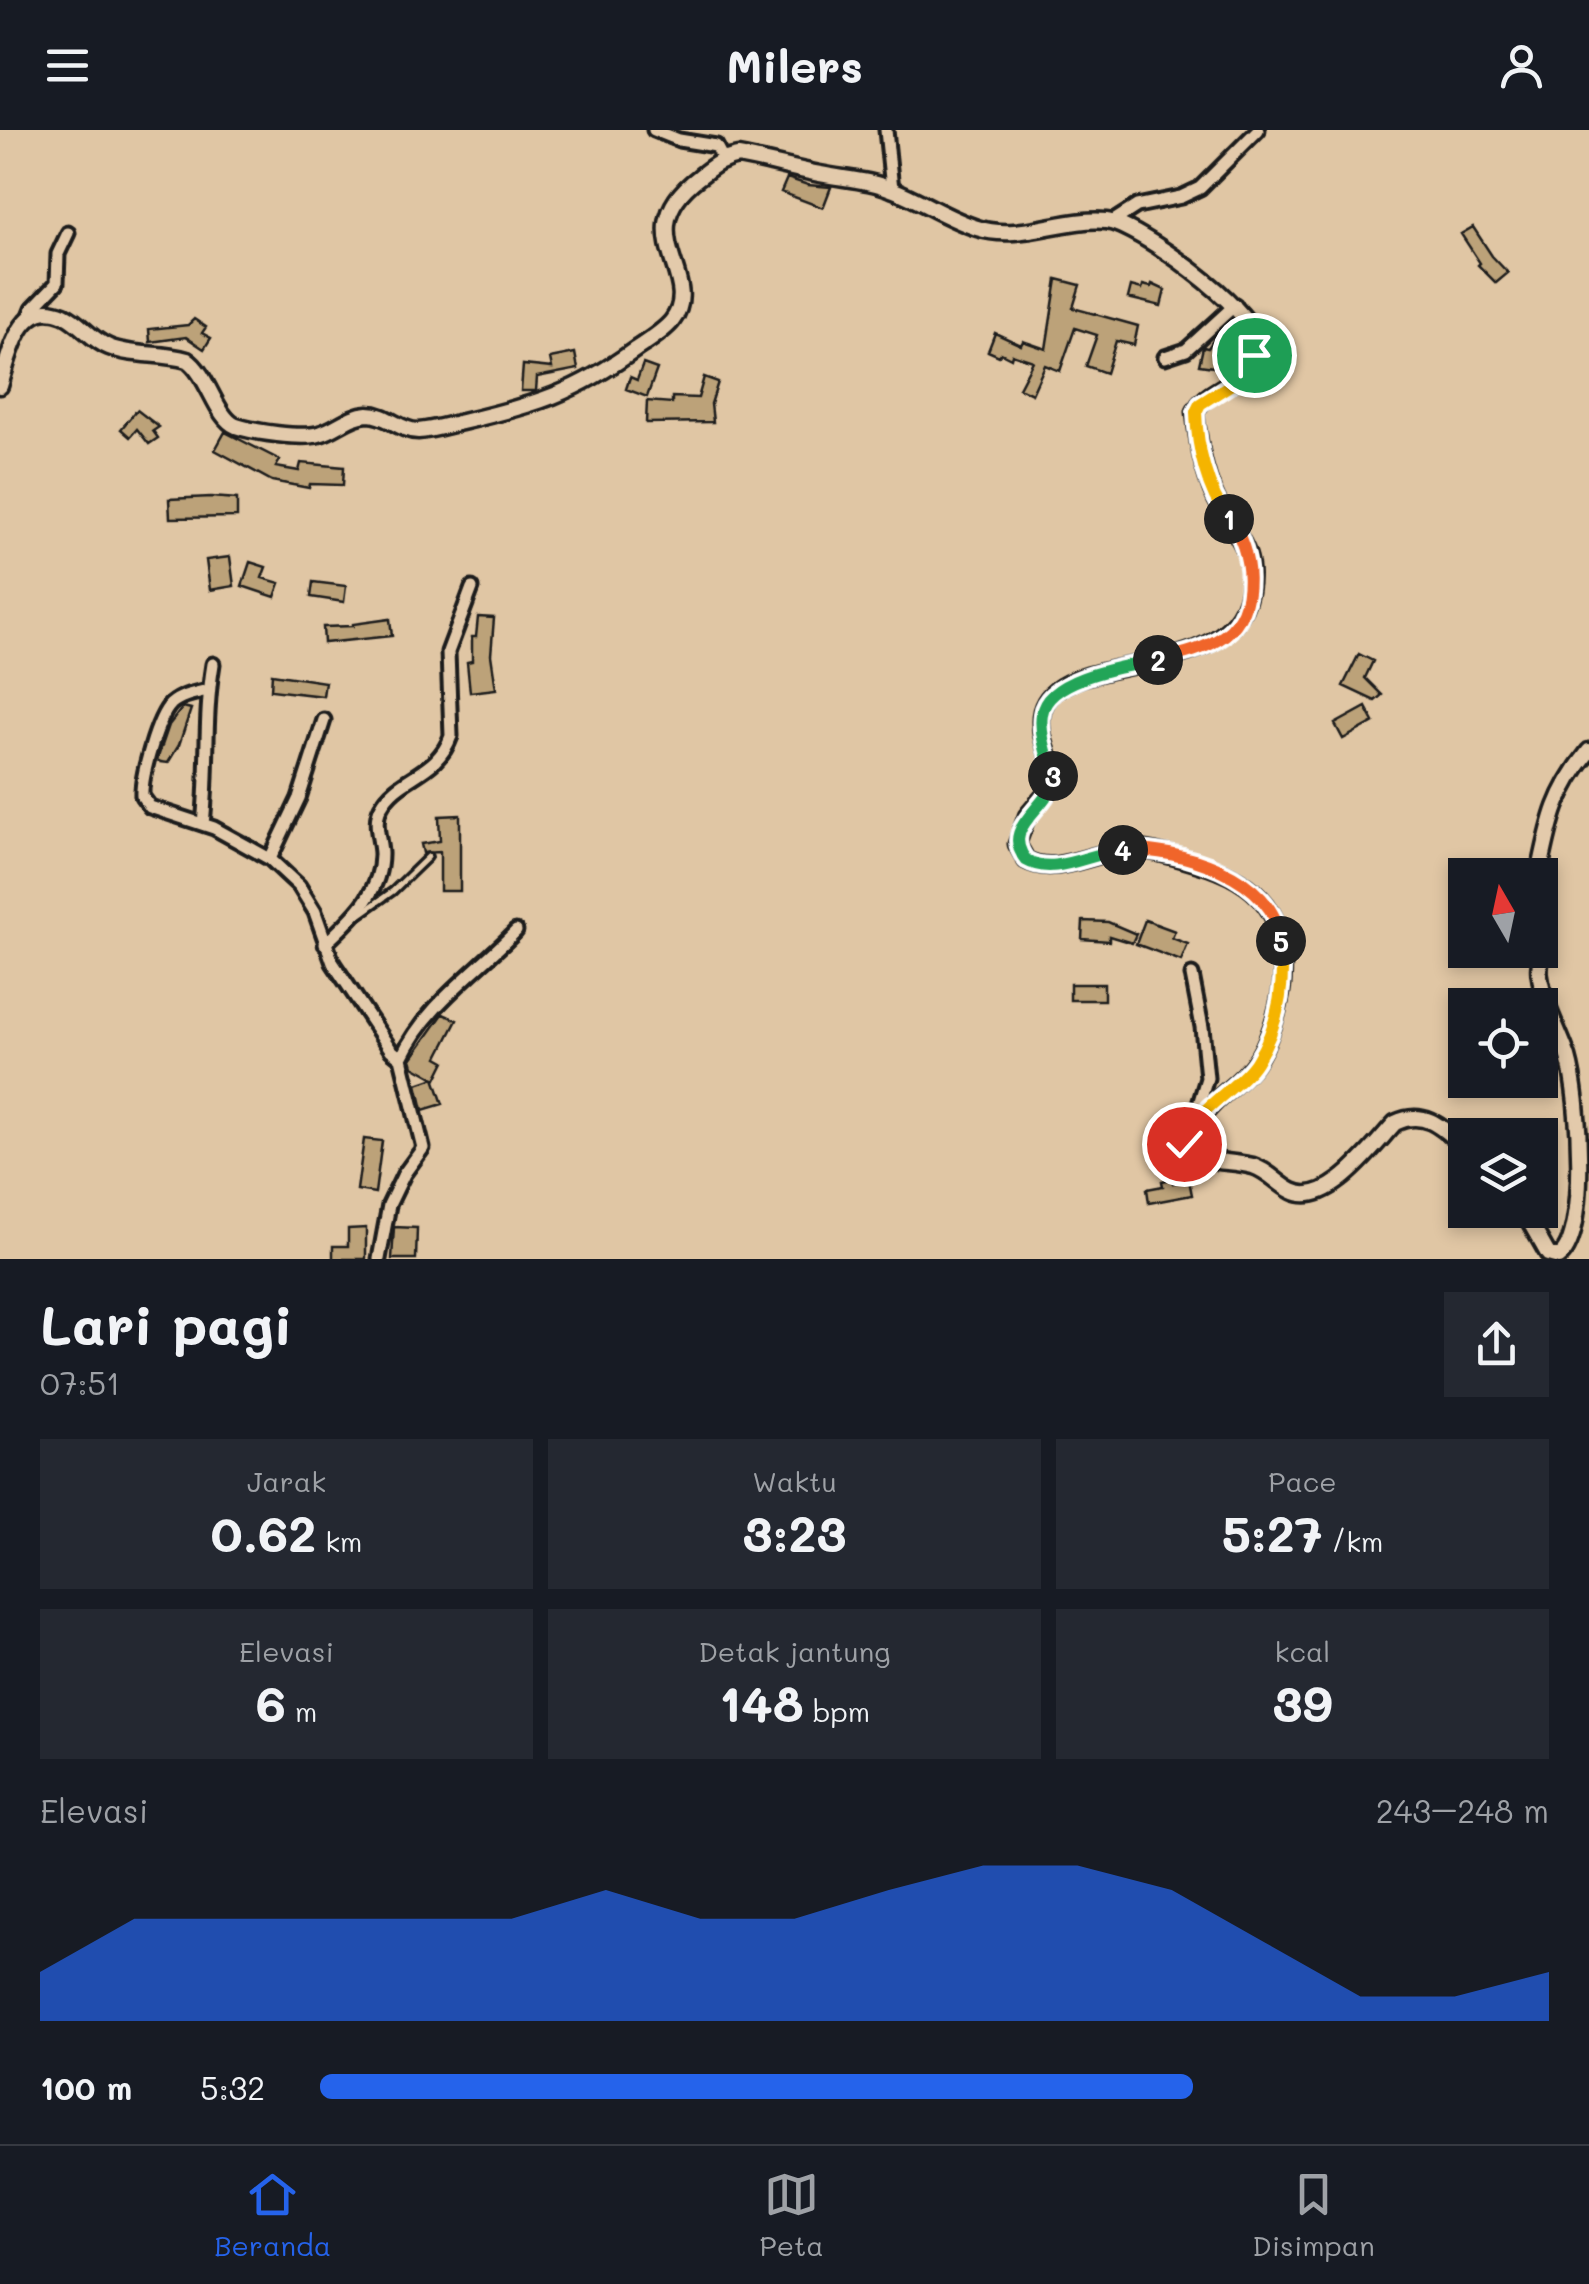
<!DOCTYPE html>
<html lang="id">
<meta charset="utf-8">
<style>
body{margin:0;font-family:Mali,sans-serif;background:#242831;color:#f1f3f6;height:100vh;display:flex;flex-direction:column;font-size:38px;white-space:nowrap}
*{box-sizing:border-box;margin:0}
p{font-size:32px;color:#9ea1a6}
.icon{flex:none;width:55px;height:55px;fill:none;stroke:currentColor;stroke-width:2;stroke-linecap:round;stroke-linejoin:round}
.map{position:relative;height:1129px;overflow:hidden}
.sheet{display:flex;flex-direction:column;background:#171b24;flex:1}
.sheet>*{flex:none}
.needle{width:65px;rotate:351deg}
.controls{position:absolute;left:1448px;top:728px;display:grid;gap:20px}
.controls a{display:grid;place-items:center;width:110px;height:110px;border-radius:0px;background:#171b24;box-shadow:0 5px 15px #0003;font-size:50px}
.pin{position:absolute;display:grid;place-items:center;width:85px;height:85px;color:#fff;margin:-42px;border:5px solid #fff;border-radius:50%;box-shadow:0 2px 10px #0007}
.km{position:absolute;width:50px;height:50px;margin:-25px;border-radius:50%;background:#222;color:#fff;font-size:28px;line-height:50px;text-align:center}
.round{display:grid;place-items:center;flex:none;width:105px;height:105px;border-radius:0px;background:#242831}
.headline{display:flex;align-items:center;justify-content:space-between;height:170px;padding:0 40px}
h1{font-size:55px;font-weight:700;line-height:75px}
.figures{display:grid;grid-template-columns:repeat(3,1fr);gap:15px;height:170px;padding:10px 40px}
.figures div{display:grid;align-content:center;border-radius:0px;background:#242831;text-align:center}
.figures b{font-size:50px;font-weight:700}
.figures small{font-size:28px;font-weight:400}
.figures p{font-size:28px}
.chart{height:280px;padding:20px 40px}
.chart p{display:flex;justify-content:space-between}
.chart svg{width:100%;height:180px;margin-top:10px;fill:#2563eb;opacity:.7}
ul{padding:0 40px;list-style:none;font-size:32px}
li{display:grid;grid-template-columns:160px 120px 1fr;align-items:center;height:75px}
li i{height:25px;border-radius:12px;background:#2563eb}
header{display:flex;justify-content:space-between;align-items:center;height:130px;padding:0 40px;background:#171b24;font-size:45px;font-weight:700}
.dock{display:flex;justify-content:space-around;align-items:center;height:140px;border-top:2px solid #363941;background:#171b24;font-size:28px;color:#9ea1a6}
.dock a{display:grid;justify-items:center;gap:5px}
.dock .selected{color:#2563eb}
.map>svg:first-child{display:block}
</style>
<header><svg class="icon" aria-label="menu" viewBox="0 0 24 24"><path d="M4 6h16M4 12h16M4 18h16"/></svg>Milers<svg class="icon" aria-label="person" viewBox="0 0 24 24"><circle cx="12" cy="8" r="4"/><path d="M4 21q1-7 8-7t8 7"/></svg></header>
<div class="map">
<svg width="1589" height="1129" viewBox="0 0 1589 1129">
<rect width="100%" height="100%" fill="#e0c6a4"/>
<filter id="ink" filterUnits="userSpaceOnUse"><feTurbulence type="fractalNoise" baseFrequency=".01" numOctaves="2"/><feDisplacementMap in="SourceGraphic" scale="20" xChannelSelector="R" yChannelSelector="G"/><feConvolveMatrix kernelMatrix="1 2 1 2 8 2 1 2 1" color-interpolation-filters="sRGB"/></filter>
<g filter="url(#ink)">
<path fill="#bca279" stroke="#1c1c1c" stroke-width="2.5" d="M787 48 808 55 831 57 823 78 781 62Z
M1473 97 1492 126 1508 143 1496 153 1478 135 1480 133 1461 104Z
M1057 149 1080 155 1073 178 1138 196 1134 215 1116 211 1106 243 1086 236 1097 205 1075 198 1060 241 1045 235 1032 264 1019 258 1033 231 1012 224 1011 228 1001 223 999 226 988 221 995 203 1021 215 1023 211 1046 219Z
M1152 154 1165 160 1161 176 1128 168 1131 156 1142 159 1143 155 1151 157Z
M194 189 206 197 202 203 211 208 204 219 186 207 150 212 149 199 188 195Z
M1218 203 1231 206 1221 238 1199 235 1203 217 1208 218Z
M575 223 578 239 537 247 536 261H521L523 235 552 238 550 228Z
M643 234 657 239 647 267 626 259 630 247 637 250Z
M704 247 718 252 711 274 713 292 646 293 647 271 672 273V267L698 268Z
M137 280 159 297 153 301 158 308 149 314 137 299 130 307 121 299Z
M225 302 280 330 276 337 299 341 301 333 344 337 343 355 310 354 309 358 272 351 215 320Z
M211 367 237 369V387L170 388 169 369Z
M230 427 234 456 210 460 206 430Z
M250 432 266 437 262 448 280 453 275 467 242 456Z
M313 452 346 456 344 472 311 467Z
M478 487 494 488 491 525 496 559 470 562 467 532 472 531V507H476Z
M390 489 392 506 324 513 323 497 353 496V494Z
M1359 524 1373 531 1365 548 1382 565 1375 571 1343 556Z
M272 544 325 552 323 566 271 560Z
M183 577 191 579 179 615 168 633 161 632 157 630 169 595Z
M1366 577 1374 592 1343 609 1335 594Z
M460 685V761H440V722L423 723 421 714 440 711 439 686Z
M1145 790 1175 801 1172 808 1188 814 1181 831 1136 814Z
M1083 791 1108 792 1136 804 1132 813 1109 806V811L1082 809Z
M1070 854H1104V870H1070Z
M443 884 457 890 438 927 445 931 436 949 413 936 411 929Z
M434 948 443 974 423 980 417 954Z
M364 1009 382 1011 375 1063 357 1060Z
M1172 1049 1173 1053 1189 1050 1192 1065 1149 1073 1147 1059 1163 1056 1162 1051Z
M394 1097 417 1098 416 1129H392Z
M366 1098V1129H333V1116H348V1099Z"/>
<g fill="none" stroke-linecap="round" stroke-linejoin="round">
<g stroke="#1c1c1c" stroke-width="12">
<path id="service" d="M359 785 393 761 428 727"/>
</g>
<g stroke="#1c1c1c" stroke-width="19">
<path id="minor" d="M654 0 679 10 716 16 723 29
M886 0 892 59
M1112 92 1137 76 1181 67 1200 58 1258 0
M29 188 33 178 57 153 58 124 68 103
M1165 227 1186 220 1235 175
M208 560C196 563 181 565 171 574 157 588 141 647 142 666L150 677 214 698 270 729 299 756 315 782 333 833 391 920 401 928 423 1018 404 1044 389 1075 379 1129
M203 694C209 640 204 588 213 534
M270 729 299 668 324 590
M325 814C351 789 382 763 381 723 380 707 373 692 381 677 398 645 437 646 451 606L448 522 472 458
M1192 845 1202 897 1207 948 1193 994
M401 928C426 875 475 843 516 801"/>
</g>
<g stroke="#1c1c1c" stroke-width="21">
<path id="tertiary" d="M0 256C9 228 19 165 64 185 81 193 91 210 109 217 134 227 162 222 187 230 208 244 216 288 236 296 254 302 301 309 319 304 336 300 349 285 368 284 387 284 400 301 418 301 433 300 448 295 462 292 535 275 575 263 636 219 648 211 663 202 672 191 706 147 625 103 699 47 712 37 721 29 738 26 766 31 793 39 820 44 845 49 871 50 894 60 922 71 948 89 977 98 1020 112 1063 87 1106 91 1136 94 1255 179 1256 211 1258 254 1207 254 1195 282 1198 313 1205 351 1221 378 1238 409 1256 421 1249 462 1230 558 1059 516 1042 581 1036 606 1055 630 1053 655L1027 686 1017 714 1026 730C1058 748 1100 717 1137 719 1157 721 1177 727 1196 733 1262 752 1288 785 1282 855 1279 880 1269 914 1254 934 1244 948 1228 959 1216 971 1205 982 1195 994 1185 1006L1186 1021C1208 1034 1230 1030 1253 1036 1269 1041 1278 1054 1292 1061 1328 1079 1373 1016 1395 993 1425 978 1444 999 1465 1018
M1539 745C1550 692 1554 665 1589 621
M1523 1080 1548 1124 1559 1127C1589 1105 1580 968 1568 927 1559 900 1544 876 1540 847 1537 833 1544 822 1545 808 1546 796 1542 782 1540 770"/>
</g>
<use href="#service" stroke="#e3caab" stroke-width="5"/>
<use href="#minor" stroke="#e3caab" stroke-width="11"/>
<use href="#tertiary" stroke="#e3caab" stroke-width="14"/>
</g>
</g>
<g fill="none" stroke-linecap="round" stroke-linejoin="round" filter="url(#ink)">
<g stroke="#fff" stroke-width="20">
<path id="split-1" d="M1229 389C1207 362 1197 317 1196 282L1200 274 1238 250 1254 225"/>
</g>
<g stroke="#fff" stroke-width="20">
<path id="split-2" d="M1158 530C1180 525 1207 519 1225 505 1259 479 1253 420 1229 389"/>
</g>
<g stroke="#fff" stroke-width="20">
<path id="split-3" d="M1053 646C1048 627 1039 604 1042 584 1047 547 1128 536 1158 530"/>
</g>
<g stroke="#fff" stroke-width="20">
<path id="split-4" d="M1053 646C1053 678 998 695 1026 730 1055 747 1091 722 1123 720"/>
</g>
<g stroke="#fff" stroke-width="20">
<path id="split-5" d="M1123 720C1179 718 1274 745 1281 811"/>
</g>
<g stroke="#fff" stroke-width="20">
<path id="split-6" d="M1184 1014C1189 982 1239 959 1256 932 1279 896 1285 853 1281 811"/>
</g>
<use href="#split-1" stroke="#f5b400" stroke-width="12"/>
<use href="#split-2" stroke="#f0652b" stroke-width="12"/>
<use href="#split-3" stroke="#22a559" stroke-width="12"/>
<use href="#split-4" stroke="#22a559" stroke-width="12"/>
<use href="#split-5" stroke="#f0652b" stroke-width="12"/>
<use href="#split-6" stroke="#f5b400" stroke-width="12"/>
</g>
</svg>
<div class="controls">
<a><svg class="needle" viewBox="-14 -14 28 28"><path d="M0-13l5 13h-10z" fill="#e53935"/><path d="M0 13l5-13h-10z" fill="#9ea1a6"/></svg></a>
<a><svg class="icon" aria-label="locate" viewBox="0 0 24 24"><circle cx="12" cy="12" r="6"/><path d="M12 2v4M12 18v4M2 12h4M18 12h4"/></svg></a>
<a><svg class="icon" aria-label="layers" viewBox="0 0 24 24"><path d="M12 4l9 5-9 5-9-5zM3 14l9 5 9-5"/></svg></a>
</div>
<div class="pin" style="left:1254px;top:225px;background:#1e9e55"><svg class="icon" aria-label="arrive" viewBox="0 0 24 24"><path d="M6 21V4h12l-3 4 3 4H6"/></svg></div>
<div class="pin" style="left:1184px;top:1014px;background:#d93025"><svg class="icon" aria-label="check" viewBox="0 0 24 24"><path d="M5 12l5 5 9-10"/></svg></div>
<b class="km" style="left:1229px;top:389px">1</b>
<b class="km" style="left:1158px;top:530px">2</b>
<b class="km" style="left:1053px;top:646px">3</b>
<b class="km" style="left:1123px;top:720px">4</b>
<b class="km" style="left:1281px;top:811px">5</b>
</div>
<section class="sheet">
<div class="headline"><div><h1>Lari pagi</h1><p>07:51</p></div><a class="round"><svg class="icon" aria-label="share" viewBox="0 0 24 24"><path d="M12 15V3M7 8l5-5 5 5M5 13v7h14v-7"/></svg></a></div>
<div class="figures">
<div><p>Jarak</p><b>0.62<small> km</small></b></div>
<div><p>Waktu</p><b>3:23</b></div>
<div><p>Pace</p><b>5:27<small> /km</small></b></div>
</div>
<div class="figures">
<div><p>Elevasi</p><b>6<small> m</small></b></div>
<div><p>Detak jantung</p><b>148<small> bpm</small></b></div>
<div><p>kcal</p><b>39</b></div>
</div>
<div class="chart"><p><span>Elevasi</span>243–248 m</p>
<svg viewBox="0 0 160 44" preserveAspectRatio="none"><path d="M0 44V32L10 19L20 19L30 19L40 19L50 19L60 12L70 19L80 19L90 12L100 6L110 6L120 12L130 25L140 38L150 38L160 32V44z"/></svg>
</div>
<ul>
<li><b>100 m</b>5:32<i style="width:71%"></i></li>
</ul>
</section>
<nav class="dock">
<a class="selected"><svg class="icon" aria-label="home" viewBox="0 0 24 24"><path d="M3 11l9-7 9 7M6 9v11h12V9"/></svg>Beranda</a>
<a><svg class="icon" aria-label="map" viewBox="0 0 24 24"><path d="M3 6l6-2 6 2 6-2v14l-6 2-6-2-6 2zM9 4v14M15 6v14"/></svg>Peta</a>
<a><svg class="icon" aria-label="saved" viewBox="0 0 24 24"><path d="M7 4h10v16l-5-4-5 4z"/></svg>Disimpan</a>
</nav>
